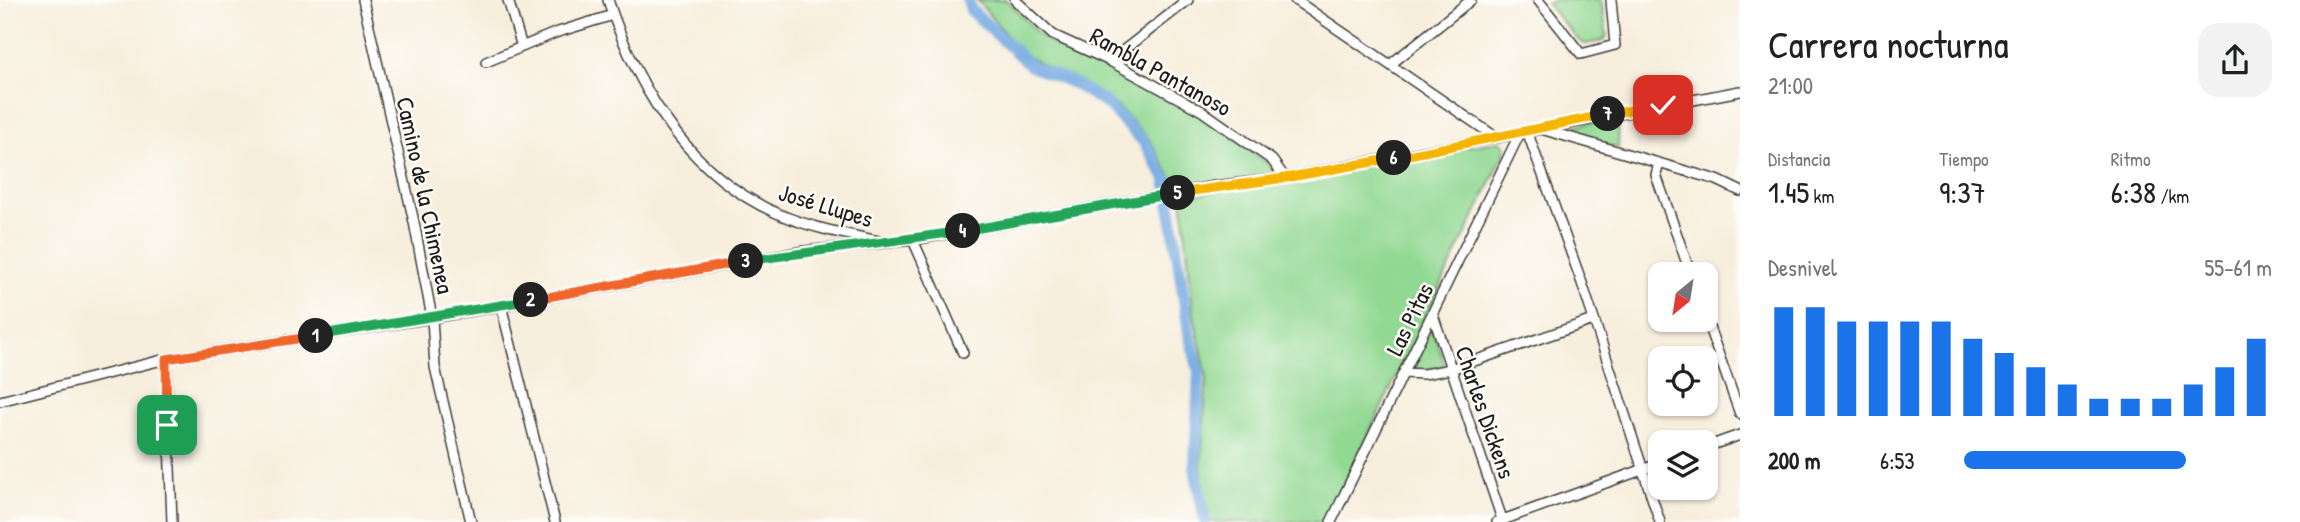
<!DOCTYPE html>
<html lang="es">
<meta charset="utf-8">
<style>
body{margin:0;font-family:"Patrick Hand",sans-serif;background:#f2f2f2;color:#202124;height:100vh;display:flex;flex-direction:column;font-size:26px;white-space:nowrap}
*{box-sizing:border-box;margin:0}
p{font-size:23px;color:#757577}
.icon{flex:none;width:38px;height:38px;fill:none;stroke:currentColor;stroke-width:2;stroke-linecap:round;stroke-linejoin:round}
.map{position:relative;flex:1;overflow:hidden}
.panel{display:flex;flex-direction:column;background:#fff;width:560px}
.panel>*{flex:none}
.needle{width:46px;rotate:210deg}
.buttons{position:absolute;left:1648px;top:262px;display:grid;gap:14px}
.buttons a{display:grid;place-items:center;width:70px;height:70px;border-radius:14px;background:#fff;box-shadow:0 2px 5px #0004;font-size:35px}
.pin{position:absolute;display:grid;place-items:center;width:60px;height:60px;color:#fff;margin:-30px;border-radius:14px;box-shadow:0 4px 10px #0006}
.km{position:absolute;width:35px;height:35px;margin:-18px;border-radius:50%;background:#222;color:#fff;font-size:19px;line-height:35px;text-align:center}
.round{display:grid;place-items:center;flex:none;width:74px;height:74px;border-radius:21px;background:#f2f2f2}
.summary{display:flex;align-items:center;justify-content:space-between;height:119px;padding:0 28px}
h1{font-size:38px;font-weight:600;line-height:52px}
.figures{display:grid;grid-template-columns:repeat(3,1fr);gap:10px;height:119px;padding:7px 28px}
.figures div{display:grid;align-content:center}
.figures b{font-size:30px;font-weight:600}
.figures small{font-size:19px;font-weight:400}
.figures p{font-size:19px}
.chart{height:196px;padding:14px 28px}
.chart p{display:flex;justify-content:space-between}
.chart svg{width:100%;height:126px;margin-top:7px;stroke:#1a73e8;stroke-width:6}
ul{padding:0 28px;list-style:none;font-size:23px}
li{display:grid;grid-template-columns:112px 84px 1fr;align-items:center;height:52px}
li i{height:18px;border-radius:9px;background:#1a73e8}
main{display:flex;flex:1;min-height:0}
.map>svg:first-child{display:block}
</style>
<main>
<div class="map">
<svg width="1740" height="522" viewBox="0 0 1740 522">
<rect width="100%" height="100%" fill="#fdfcf7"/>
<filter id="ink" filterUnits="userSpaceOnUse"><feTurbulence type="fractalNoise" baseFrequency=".0143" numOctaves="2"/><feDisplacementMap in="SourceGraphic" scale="14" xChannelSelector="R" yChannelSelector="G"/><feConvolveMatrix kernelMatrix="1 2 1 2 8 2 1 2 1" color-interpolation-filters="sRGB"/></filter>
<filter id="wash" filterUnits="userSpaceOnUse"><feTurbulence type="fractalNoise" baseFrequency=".00686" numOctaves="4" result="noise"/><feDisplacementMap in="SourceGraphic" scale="28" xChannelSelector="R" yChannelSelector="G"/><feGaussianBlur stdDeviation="1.57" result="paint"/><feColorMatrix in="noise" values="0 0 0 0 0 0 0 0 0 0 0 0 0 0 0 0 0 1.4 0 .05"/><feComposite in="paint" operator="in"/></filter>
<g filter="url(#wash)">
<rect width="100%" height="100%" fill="#f8eedd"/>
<path fill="#91d892" stroke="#567a57" stroke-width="2" d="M977 0H1007L1042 38 1188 106 1208 118 1278 172 1271 176 1178 188 1149 139 1117 106 1021 53Z
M1555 0H1601L1607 35 1603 41 1585 44 1579 41 1547 4Z
M1619 118 1618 148 1578 138 1573 133 1577 125Z
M1500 141 1505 146 1504 155 1326 522H1205L1201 464 1207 377 1193 311 1182 197Z
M1431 325 1445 365 1420 371 1413 370Z"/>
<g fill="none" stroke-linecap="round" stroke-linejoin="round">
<path stroke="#75aae2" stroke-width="12" d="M968 0 971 10 1031 66 1073 83 1106 103 1144 142 1166 179 1189 333 1199 371 1195 467 1205 522"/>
</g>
</g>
<g filter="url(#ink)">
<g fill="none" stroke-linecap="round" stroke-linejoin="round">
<g stroke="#3d3c39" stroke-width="12">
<path id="minor" d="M363 0 414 222 432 318 435 367 471 522
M508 0 522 47
M608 0C638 91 689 176 781 215 812 228 846 234 879 241
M1015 0 1053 35 1110 61 1202 111 1272 160 1285 178
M1295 0 1497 138
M1538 0 1581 54 1615 45 1611 0
M1110 61 1188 0
M486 62 555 33 613 15
M1391 64 1471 0
M1541 129 1717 180 1740 191
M1527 131 1582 283 1660 522
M1659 163 1656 175 1691 275
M913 240 963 353
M501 305 555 522
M1433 315 1503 522
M1706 319 1740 414
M166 359 172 522
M1404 373 1424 374 1451 369 1593 320
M0 401 166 359 432 318 805 251 913 240 1215 186 1285 178 1740 91
M1706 447 1740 435
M1331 522 1520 133
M1497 522 1661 463"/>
</g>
<use href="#minor" stroke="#fff" stroke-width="9"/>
</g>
</g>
<g fill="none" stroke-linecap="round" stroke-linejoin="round" filter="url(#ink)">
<g stroke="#fff" stroke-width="14">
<path id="split-1" d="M167 425 166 359 316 336"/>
</g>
<g stroke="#fff" stroke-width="14">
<path id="split-2" d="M316 336 531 300"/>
</g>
<g stroke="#fff" stroke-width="14">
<path id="split-3" d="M531 300 746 261"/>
</g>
<g stroke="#fff" stroke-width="14">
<path id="split-4" d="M746 261 963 231"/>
</g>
<g stroke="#fff" stroke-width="14">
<path id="split-5" d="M963 231 1178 193"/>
</g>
<g stroke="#fff" stroke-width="14">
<path id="split-6" d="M1178 193 1285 178 1394 158"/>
</g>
<g stroke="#fff" stroke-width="14">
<path id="split-7" d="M1394 158 1608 114"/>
</g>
<g stroke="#fff" stroke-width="14">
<path id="split-8" d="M1608 114 1663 105"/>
</g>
<use href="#split-1" stroke="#f0652b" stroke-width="9"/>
<use href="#split-2" stroke="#22a559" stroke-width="9"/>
<use href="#split-3" stroke="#f0652b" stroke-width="9"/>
<use href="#split-4" stroke="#22a559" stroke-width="9"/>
<use href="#split-5" stroke="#22a559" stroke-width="9"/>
<use href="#split-6" stroke="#f5b400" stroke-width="9"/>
<use href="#split-7" stroke="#f5b400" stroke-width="9"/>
<use href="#split-8" stroke="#f5b400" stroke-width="9"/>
</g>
<g text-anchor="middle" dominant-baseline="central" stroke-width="5" stroke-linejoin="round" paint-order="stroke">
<g font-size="24" fill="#1c1c1c" stroke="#fdfcf7">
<text transform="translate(1161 71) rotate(29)">Rambla Pantanoso</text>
<text transform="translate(426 195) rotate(78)">Camino de la Chimenea</text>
<text transform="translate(826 205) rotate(17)">José Llupes</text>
<text transform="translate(1409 319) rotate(-64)">Las Pitas</text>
<text transform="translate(1486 412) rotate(71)">Charles Dickens</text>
</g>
</g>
</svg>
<div class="buttons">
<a><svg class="needle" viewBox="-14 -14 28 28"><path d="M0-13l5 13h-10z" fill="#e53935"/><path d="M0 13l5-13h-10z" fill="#757577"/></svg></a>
<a><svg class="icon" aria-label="locate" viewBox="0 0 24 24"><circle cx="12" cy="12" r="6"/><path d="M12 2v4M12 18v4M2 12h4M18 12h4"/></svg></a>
<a><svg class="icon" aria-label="layers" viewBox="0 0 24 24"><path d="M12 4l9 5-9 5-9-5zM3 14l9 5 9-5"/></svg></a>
</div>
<div class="pin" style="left:167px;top:425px;background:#1e9e55"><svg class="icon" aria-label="arrive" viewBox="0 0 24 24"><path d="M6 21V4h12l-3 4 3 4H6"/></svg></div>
<div class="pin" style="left:1663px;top:105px;background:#d93025"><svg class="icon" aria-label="check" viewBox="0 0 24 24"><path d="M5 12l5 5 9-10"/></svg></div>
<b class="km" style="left:316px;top:336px">1</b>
<b class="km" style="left:531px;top:300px">2</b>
<b class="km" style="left:746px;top:261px">3</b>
<b class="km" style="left:963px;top:231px">4</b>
<b class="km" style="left:1178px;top:193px">5</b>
<b class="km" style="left:1394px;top:158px">6</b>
<b class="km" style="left:1608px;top:114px">7</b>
</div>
<section class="panel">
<div class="summary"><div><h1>Carrera nocturna</h1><p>21:00</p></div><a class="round"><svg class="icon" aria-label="share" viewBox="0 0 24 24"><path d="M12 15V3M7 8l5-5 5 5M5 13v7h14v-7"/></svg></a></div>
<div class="figures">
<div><p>Distancia</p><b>1.45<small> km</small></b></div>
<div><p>Tiempo</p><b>9:37</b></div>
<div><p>Ritmo</p><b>6:38<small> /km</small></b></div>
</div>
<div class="chart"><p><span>Desnivel</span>55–61 m</p>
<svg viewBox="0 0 160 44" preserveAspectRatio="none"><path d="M5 44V6M15 44V6M25 44V11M35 44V11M45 44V11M55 44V11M65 44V17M75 44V22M85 44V27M95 44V33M105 44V38M115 44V38M125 44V38M135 44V33M145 44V27M155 44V17"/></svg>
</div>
<ul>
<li><b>200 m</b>6:53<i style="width:72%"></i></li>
</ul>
</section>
</main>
